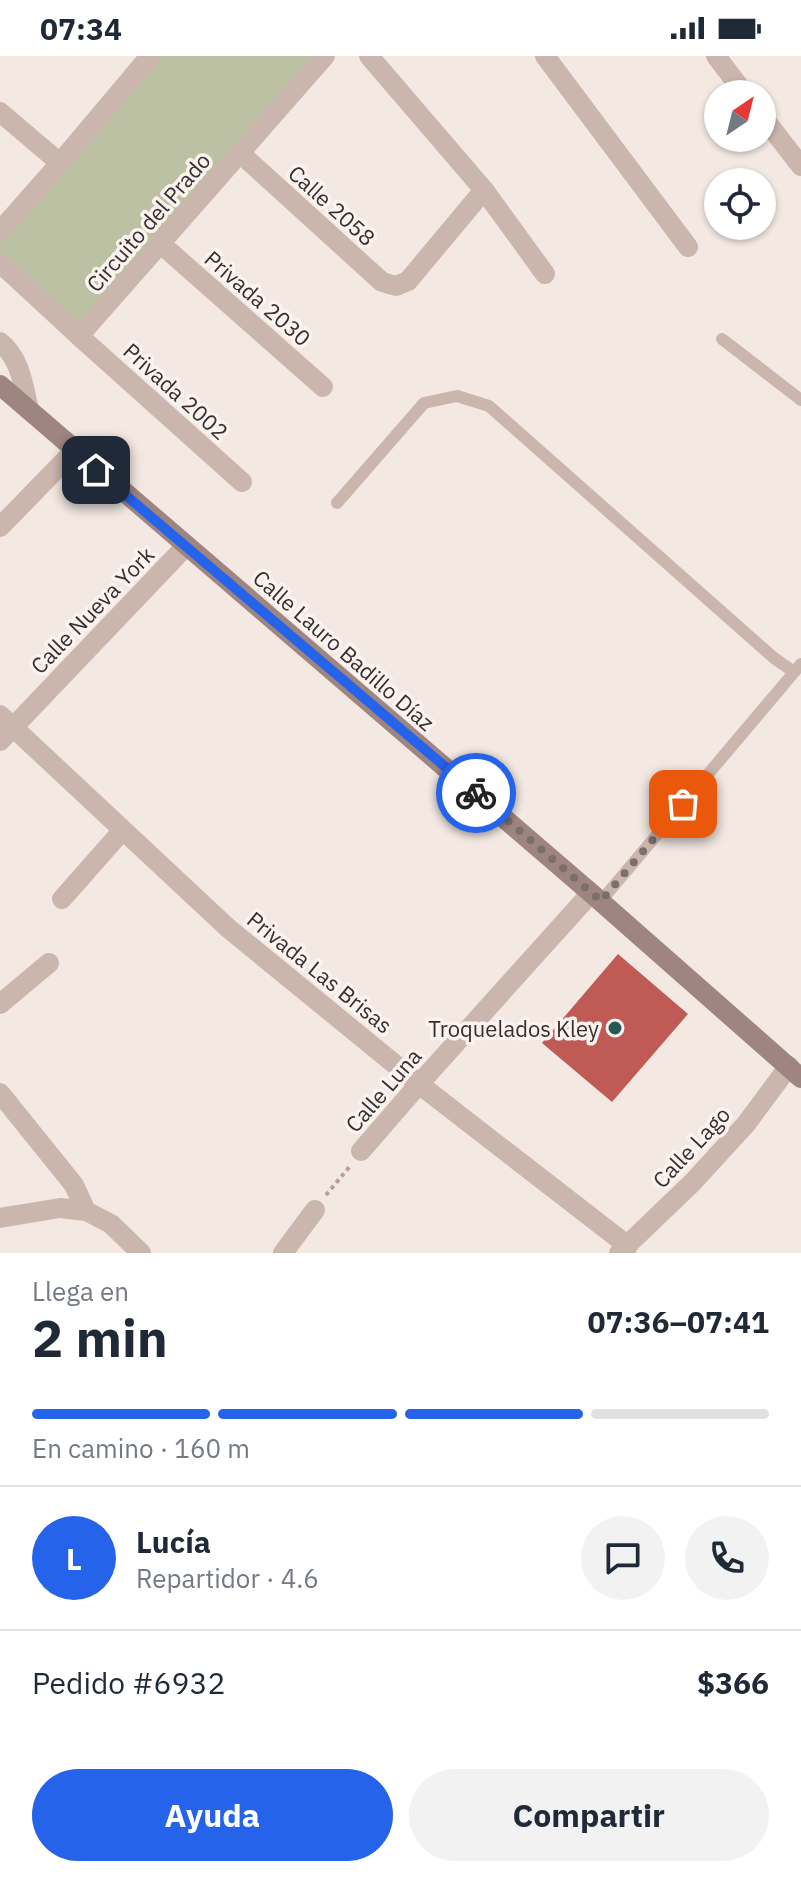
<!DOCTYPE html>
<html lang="es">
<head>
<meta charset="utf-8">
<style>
  :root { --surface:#fff; --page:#f2f2f3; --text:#1f2937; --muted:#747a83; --line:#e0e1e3; --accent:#2563eb }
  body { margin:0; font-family:"IBM Plex Sans",sans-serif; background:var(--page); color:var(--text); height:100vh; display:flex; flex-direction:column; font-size:30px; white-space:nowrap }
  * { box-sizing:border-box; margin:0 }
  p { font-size:26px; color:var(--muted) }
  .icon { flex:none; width:44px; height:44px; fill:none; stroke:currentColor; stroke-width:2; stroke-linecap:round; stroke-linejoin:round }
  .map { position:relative; height:1197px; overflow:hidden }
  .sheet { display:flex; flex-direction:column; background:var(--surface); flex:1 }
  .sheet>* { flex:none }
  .needle { width:52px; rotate:35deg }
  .tools { position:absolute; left:704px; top:24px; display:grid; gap:16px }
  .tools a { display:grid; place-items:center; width:72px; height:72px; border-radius:50%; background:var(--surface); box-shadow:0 2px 6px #0004; font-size:40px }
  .pin { position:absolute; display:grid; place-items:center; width:68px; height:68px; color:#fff; margin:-34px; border-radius:16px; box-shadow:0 4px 12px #0006 }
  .courier { position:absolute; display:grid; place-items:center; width:80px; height:80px; margin:-40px; border:6px solid #2563eb; border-radius:50%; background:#fff; color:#222; box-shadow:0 2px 10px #0007 }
  .summary em { font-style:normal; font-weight:700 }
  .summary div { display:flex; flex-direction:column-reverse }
  .summary { display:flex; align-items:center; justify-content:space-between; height:136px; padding:0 32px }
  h1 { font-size:52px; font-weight:700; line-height:60px }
  .bar { display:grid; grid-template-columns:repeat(4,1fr); gap:12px 8px; align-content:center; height:96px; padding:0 32px }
  .bar i { height:10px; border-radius:6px; background:var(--line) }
  .bar .current { background:var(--accent) }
  .bar p { grid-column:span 4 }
  .line { display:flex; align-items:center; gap:20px; padding:0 32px; border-top:2px solid var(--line) }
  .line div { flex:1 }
  .round { display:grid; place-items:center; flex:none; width:84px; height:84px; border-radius:42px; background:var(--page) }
  .primary-button { display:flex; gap:16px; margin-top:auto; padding:16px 32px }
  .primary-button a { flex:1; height:92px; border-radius:48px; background:var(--accent); color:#fff; font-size:32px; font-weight:700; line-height:92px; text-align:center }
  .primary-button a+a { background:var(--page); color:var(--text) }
  .status { display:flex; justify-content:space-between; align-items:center; height:56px; padding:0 40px; background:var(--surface); direction:ltr }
  .status svg { height:22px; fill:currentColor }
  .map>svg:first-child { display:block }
  .green { fill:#bcc1a3 }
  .building { fill:#bf5b54 }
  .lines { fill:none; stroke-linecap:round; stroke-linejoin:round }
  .path { stroke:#b6a098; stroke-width:4; stroke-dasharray:4 4; stroke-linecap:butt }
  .lane { stroke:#cbb6ae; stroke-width:12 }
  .street { stroke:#cbb6ae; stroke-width:20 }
  .secondary { stroke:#9e8580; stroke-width:20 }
  .done { stroke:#7b6f6c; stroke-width:8; stroke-dasharray:0 14.4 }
  .route { stroke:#2563eb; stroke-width:10 }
  .poi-dot { fill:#245954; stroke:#faf3ef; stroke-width:3 }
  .labels { text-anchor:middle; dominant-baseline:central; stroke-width:7; stroke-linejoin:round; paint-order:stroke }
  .street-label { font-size:22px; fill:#3a2e2c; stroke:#faf3ef }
  .poi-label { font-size:22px; fill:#3a2e2c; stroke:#faf3ef; text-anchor:end }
</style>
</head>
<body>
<div class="status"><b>07:34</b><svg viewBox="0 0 49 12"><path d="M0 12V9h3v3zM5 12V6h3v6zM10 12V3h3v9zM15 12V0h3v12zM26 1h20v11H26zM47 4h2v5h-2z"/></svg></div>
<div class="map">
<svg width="801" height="1197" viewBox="0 0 801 1197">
  <rect width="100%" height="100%" fill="#f3e8e2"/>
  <path class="green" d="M157,0H315L79,272L0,197V184Z"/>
  <path class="building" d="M618,898L688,958L612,1046L542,987Z"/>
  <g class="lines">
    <path class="path" d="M326,1139L351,1109"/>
    <path class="lane" d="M722,283L801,344
      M337,447L424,347L457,340L489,350L774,602L794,616
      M601,845L801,608"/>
    <path class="street" d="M369,0L484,134L545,218
      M545,0L688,191
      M716,0L745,38
      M0,56L60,107
      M762,60L801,110
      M240,97L382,226L396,230L408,225L484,134
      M0,175L60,107L150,0
      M161,188L323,331
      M0,207L79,280L325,0
      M79,280L242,426
      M0,286C21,303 23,329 29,354
      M0,471L74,395
      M0,659L228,872L419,1028L628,1190
      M0,685L186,490
      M62,843L122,775
      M0,948L49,907
      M0,1037L74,1129L86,1155L111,1168L141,1197
      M361,1095L419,1028L591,837
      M0,1162L60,1152L86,1155
      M283,1197L315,1154
      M619,1197L693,1126L746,1068L789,1010"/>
    <path class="secondary" d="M0,329L591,837L801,1022"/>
  </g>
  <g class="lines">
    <path class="done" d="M476,737L601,845L683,748"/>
    <path class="route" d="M96,414L476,737"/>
  </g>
  <circle class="poi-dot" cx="615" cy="972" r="8"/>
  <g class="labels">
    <g class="street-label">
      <text transform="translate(332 149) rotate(42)">Calle 2058</text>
      <text transform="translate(148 166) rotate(-49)">Circuito del Prado</text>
      <text transform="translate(258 242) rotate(41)">Privada 2030</text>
      <text transform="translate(176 335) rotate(42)">Privada 2002</text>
      <text transform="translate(92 554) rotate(-46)">Calle Nueva York</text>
      <text transform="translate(344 594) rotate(41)">Calle Lauro Badillo Díaz</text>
      <text transform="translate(320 916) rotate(39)">Privada Las Brisas</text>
      <text transform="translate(383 1034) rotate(-49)">Calle Luna</text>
      <text transform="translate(691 1091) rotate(-47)">Calle Lago</text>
    </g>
    <g class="poi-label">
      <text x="599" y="972">Troquelados Kley</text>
    </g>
  </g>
</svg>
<div class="tools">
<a><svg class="needle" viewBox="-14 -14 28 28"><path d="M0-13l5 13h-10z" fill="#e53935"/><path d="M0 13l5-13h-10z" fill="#747a83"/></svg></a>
<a><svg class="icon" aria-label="locate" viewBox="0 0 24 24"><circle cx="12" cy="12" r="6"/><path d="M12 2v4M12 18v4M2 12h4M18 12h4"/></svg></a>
</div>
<div class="pin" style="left:683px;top:748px;background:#ea580c"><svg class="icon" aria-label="bag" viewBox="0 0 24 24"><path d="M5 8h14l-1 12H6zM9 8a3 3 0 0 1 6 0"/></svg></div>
<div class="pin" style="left:96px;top:414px;background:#1f2937"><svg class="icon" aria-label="home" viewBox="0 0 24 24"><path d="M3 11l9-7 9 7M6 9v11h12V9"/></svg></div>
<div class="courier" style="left:476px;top:737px"><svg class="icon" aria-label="bike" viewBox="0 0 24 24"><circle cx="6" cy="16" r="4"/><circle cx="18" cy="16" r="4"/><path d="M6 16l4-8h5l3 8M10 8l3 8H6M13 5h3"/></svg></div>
</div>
<section class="sheet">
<div class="summary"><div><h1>2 min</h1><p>Llega en</p></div><em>07:36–07:41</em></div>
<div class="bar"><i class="current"></i><i class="current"></i><i class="current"></i><i></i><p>En camino · 160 m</p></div>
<div class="line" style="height:144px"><b class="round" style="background:var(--accent);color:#fff">L</b><div><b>Lucía</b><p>Repartidor · 4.6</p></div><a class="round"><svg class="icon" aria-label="chat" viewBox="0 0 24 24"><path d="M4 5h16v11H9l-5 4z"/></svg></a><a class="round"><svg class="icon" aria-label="phone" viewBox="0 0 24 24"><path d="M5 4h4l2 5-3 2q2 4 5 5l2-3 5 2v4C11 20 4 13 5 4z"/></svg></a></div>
<div class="line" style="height:104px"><div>Pedido #6932</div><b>$366</b></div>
<div class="primary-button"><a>Ayuda</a><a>Compartir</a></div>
</section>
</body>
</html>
